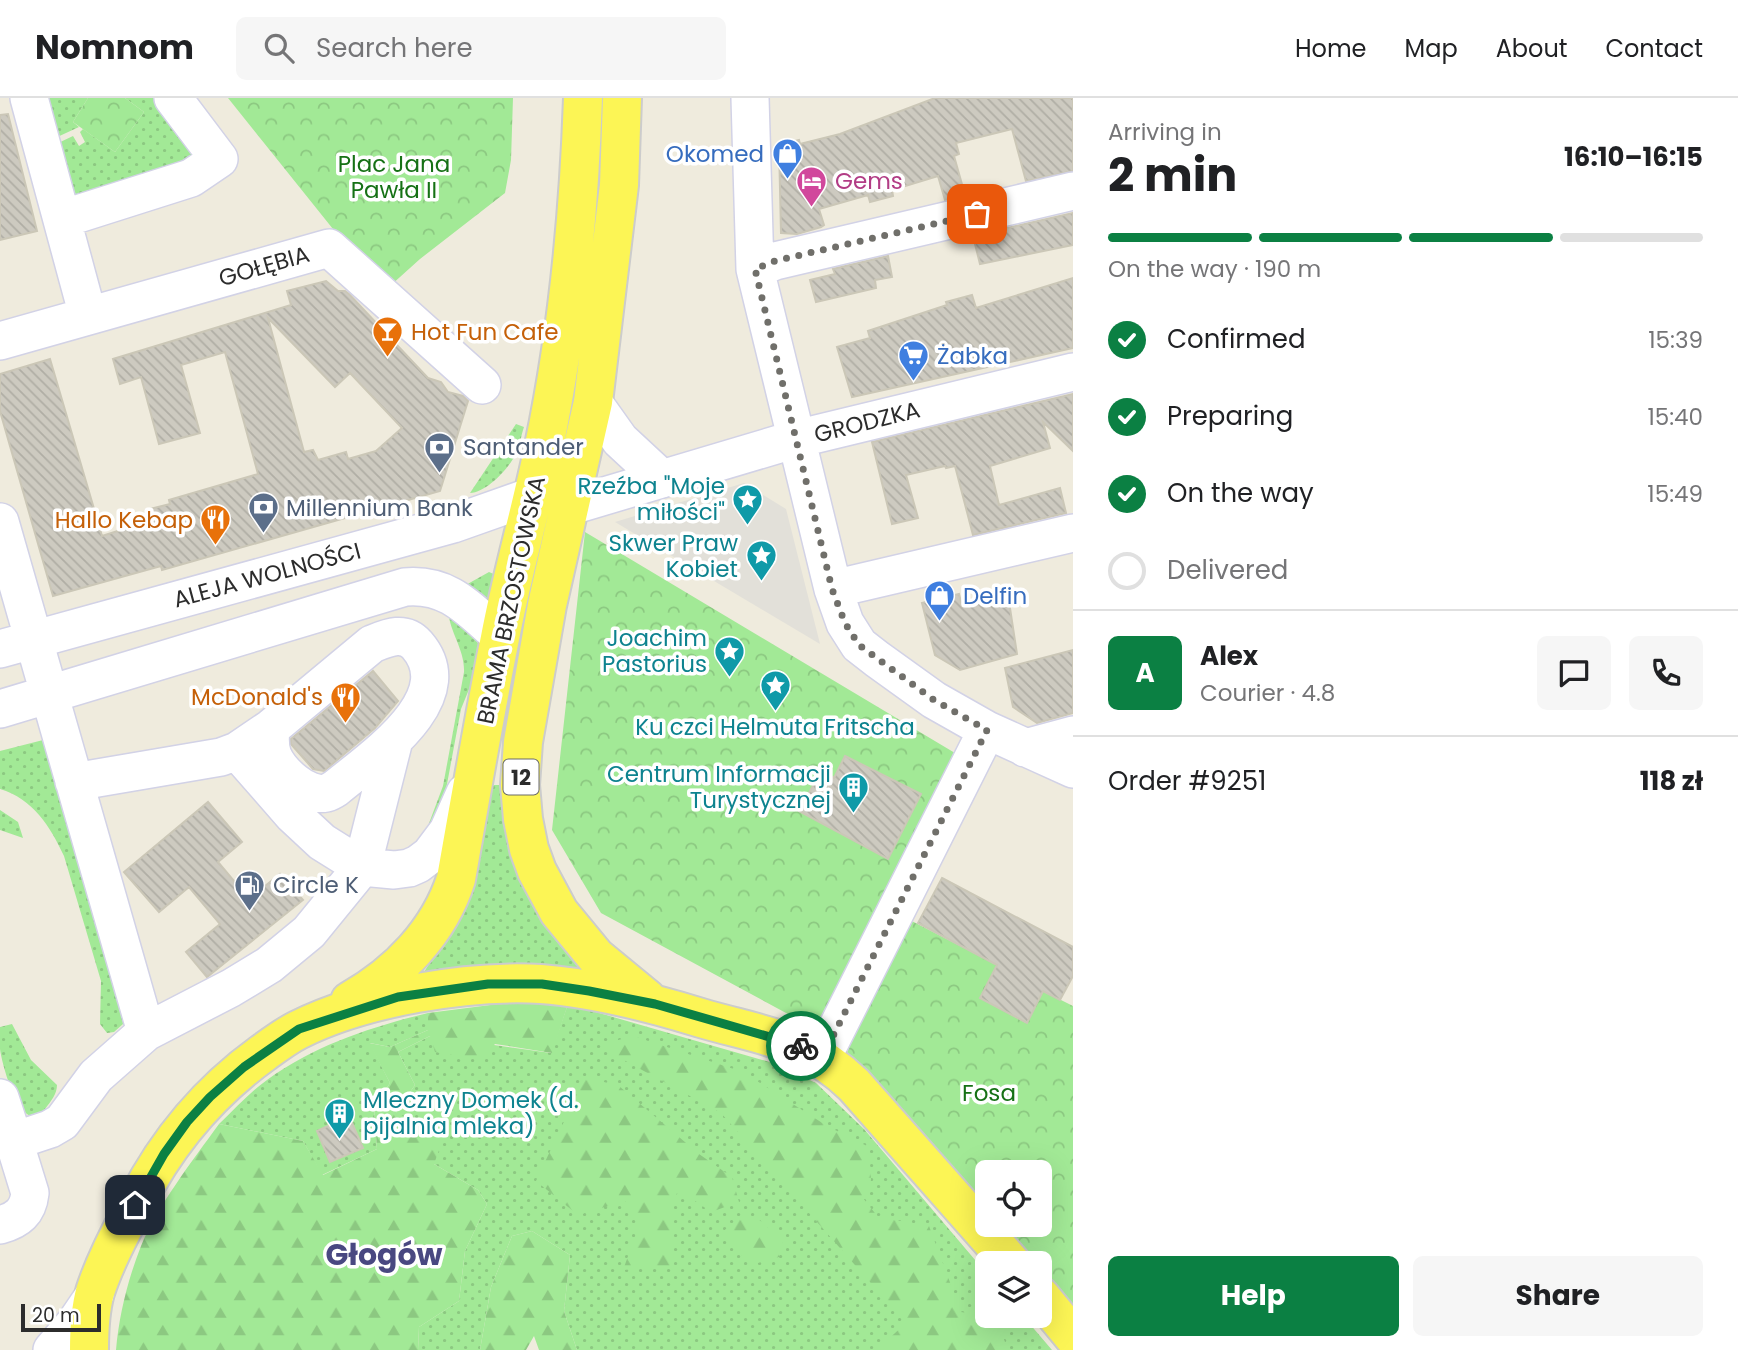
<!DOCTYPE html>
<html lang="en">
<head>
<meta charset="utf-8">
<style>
  :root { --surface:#fff; --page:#f6f6f6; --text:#202124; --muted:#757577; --line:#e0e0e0; --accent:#0b8043 }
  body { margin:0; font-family:Poppins,sans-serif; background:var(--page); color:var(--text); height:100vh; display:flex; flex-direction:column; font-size:26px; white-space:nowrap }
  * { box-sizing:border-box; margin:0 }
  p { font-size:23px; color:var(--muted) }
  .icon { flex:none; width:38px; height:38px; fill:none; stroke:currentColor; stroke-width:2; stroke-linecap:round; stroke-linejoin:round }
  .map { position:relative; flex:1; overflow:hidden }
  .sheet { display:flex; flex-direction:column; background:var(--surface); width:665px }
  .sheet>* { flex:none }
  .buttons { position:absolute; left:975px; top:1062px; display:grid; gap:14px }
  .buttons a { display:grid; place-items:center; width:77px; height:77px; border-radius:10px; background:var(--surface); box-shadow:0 7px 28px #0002; font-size:35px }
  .scale { position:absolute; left:21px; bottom:18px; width:80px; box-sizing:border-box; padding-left:7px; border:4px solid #2c2c2c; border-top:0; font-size:19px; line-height:24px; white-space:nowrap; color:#2c2c2c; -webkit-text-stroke:5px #fff; paint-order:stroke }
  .pin { position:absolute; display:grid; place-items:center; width:60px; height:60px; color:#fff; margin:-30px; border-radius:14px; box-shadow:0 4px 10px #0006 }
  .courier { position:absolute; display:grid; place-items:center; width:70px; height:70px; margin:-35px; border:5px solid #0b8043; border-radius:50%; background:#fff; color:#222; box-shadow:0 2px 9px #0007 }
  .headline em { font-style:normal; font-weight:700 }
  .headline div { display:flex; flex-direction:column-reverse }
  .headline { display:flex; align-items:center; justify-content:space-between; height:119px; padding:0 35px }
  h1 { font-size:46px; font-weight:700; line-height:52px }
  .bar { display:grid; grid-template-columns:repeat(4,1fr); gap:10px 7px; align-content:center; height:84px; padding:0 35px }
  .bar i { height:9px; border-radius:5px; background:var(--line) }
  .bar .on { background:var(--accent) }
  .bar p { grid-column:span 4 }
  .line { display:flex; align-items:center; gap:18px; padding:0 35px; border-top:2px solid var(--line) }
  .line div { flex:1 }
  .round { display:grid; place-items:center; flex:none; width:74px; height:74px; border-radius:10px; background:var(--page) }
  ol { padding:0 35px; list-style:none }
  li { display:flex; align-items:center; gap:21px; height:77px }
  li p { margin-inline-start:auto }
  li .icon { padding:7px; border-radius:50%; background:var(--accent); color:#fff; stroke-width:4 }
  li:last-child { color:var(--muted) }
  li i { width:38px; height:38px; border:4px solid var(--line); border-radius:50% }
  .cta { display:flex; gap:14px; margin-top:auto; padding:14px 35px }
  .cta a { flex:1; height:80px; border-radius:10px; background:var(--accent); color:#fff; font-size:28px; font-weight:700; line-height:80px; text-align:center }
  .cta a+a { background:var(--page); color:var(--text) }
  header { display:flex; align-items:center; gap:42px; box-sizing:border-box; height:98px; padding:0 35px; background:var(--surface); border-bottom:2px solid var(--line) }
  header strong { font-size:33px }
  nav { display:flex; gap:38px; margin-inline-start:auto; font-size:24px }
  .search { width:490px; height:63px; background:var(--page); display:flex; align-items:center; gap:18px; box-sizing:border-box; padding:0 24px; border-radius:10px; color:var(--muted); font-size:26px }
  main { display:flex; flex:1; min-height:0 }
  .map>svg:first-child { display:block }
  .grass { fill:url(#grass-dots) }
  .forest { fill:url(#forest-firs) }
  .park { fill:url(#park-crowns) }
  .plaza { fill:#e2e0d9 }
  .building { fill:url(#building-back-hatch); stroke:#cbc7b7; stroke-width:2; fill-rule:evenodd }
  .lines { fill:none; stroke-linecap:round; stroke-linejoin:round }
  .minor-casing { stroke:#d2d2e6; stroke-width:40 }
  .major-casing { stroke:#ccc; stroke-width:42 }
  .minor { stroke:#fff; stroke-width:37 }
  .major { stroke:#fcf555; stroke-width:38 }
  .done { stroke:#706f6a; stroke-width:7; stroke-dasharray:0 12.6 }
  .route { stroke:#0b8043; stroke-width:9 }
  .labels { text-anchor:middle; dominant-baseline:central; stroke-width:7; stroke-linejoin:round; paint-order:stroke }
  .shield { fill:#fff; stroke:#6b6b6b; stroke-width:2 }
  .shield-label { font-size:21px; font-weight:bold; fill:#2c2c2c }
  .shop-label { font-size:23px; fill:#366cbe; stroke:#fff; text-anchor:start }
  .park-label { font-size:23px; fill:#167115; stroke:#fff }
  .hotel-label { font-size:23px; fill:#b23c85; stroke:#fff; text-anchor:start }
  .street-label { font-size:23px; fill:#2c2c2c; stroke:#fff }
  .food-label { font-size:23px; fill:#c56008; stroke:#fff; text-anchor:end }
  .service-label { font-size:23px; fill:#4e5e75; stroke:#fff; text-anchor:start }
  .culture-label { font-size:23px; fill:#0d838f; stroke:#fff; text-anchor:end }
  .district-label { font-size:30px; font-weight:bold; fill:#494881; stroke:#fff }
</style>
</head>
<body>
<header>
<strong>Nomnom</strong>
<div class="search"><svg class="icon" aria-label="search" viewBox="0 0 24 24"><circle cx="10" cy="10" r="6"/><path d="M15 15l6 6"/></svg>Search here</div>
<nav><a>Home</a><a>Map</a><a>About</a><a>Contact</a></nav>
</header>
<main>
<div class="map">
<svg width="1073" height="1252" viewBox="0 0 1073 1252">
  <defs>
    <pattern id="grass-dots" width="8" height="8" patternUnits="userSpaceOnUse" patternTransform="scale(1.75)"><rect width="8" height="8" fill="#a2e996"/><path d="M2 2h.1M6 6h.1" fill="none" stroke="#8cc881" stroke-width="1.8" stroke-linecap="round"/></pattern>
    <pattern id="forest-firs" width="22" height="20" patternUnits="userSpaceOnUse" patternTransform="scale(1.75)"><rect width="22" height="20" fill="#a2e996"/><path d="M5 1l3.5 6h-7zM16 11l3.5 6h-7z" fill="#8cc881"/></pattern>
    <pattern id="park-crowns" width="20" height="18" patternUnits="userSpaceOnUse" patternTransform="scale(1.75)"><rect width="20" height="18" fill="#a2e996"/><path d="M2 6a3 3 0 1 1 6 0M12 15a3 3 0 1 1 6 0" fill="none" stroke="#8cc881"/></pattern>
    <pattern id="building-back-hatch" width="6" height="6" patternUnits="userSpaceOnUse" patternTransform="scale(1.75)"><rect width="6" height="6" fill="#cdcac0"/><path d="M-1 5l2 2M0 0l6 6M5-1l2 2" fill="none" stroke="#b0aea5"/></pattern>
  </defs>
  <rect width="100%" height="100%" fill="#efebdd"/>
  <path class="grass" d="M42,0H88L73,24L79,29L53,41Z
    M125,0H161L194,43V63L73,100L54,47L73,38L79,48L85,44L80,34L83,31L115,54L144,14Z
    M516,326L524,329C521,337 520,348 516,356C508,371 487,394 470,395Z
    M489,474L496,477L491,509L464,488Z
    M448,513L475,538L479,548L474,579L461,611L442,713L422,744L443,688L464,574C465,552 450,535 448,513Z
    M47,641L124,918L123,926L114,934L107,935L100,926L101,883L64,758C50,728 33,701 0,691V653Z
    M490,687H501L508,744L526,789L574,855L585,877L424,874L458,820Z
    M0,712L18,724L23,740L0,732Z
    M568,906L773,965L816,985L864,1031L987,1176V1218H1023L1052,1252H577L564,1213L570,1157L532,1133L512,1138L491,1189L480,1252H418L419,1229L459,1203L465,1153L487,1106L478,1092L434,1066L396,1014L415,987L398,954L430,938L551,955Z
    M428,915V932L390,949L370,945L390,985L374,1009L377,1051L322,1077L303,1043L219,1026C235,1011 250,994 267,982C315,947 371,929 428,915Z
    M12,926L31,962L57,987C57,996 51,1003 45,1011C22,1042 2,967 0,951C0,944 0,937 0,929Z"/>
  <path class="forest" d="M530,902L568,906L552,955L495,946L481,962L435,954L430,938L398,954L415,987L396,1014L443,1041L434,1066L478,1092L487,1106L465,1153L459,1203L419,1229L418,1252H116C119,1217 128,1181 141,1148C158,1107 193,1062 219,1026L303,1043L323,1077L377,1051L374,1009L390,985L369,945L390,949L428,932V915Z
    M633,938L743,974L827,1028L869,1049L871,1082L863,1100L878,1119L929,1128L961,1214L996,1220L1008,1252H883V1246L906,1225L721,1015L609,954L611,944Z
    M585,979L619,988L699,1056L732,1079L739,1104L711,1114L678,1091L673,1110L671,1168L623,1172L639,1128L625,1103L578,1117L536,1083Z
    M741,1119H756L783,1143L779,1159L750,1167L721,1135Z
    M532,1133L570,1157L564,1213L577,1252H539L534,1238L526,1252H480L491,1189L512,1138Z"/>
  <path class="park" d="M88,0H125L144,14L115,54L73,24Z
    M228,0H513L511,62L505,95L420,161L390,188L345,146Z
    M585,434L965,661L823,935L601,815L552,732Z
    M904,819L997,867L980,900L1026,925L1043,893L1073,908V1209L1040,1171V1166L1035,1165L1001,1127H1040V1074H987V1111L839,945Z"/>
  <path class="plaza" d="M744,385L786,411L820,546L615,424Z"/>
  <path class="building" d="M935,0H1073V73L1026,83L1012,31L956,45L959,56L954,58L965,97L945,102L938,78L892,92L893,98L870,104L868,97L819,111L824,127L821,129L797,136L781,135L779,47L799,42L800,46L840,36Z
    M8,16L37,133L0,142V17Z
    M1073,115V147L980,166L973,138Z
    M888,158L892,179L875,182L876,190L816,204L810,182L835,176L833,171Z
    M1073,180V250L852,299L837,249L870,240L868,233L947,207L946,204L972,197L976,210Z
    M326,183L338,193H345L349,196L428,280L441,284L448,294L463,298L468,303L440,393L162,472L161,468L53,498L0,313V276L50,261L102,438L149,423L146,412L170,406L169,402L258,376L225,254L181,267L200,335L159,346L141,279L120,286L113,261L291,207L287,193ZM268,220L335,289L350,275L402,330L376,353L348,361L346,354L318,362L313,352L304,354Z
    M1073,296V353L1043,324L1050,350L990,368L999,407L1060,390L1066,415L973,437L955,368L946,370L945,368L906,377L918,420L892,426L872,344Z
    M959,496L962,508L1008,497L1017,556L960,572L935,557L922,505Z
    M1073,552V615L1037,625L1013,609L1005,570Z
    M373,573L398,603L375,630L324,673L313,671L291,646V641Z
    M845,658L921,696L888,761L799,713L821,673L834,680Z
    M208,704L242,744L218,764L249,801L280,776L303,802L207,879L186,854L220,826L189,789L159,814L124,774Z
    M942,780L1073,849V878L1060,902L1043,893L1027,925L980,900L997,867L918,825Z
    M349,1018L363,1050L330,1064L317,1033Z"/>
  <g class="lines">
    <defs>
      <path id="minor" d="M29,0L88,218
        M750,0L755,171L833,491L845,525L859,547L877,561L934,602L987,632L1073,671
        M62,121L191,80L219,61L173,0
        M755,171L775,163L1073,93
        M0,243L329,150L482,287
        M593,304L620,342L662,381
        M571,408L796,341L1073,274
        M0,424L146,934
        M833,491L1073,435
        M0,551L453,426L532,398
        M0,611L405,489C449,485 470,512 500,538
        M1025,650L1073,637
        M237,653L271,630L372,546C387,540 404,532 417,547C463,600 372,660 336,690C333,692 330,694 326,695C306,699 280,674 273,658C269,648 270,639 271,630
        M74,684L221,659L237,653L293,717L322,744L362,769L394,772L409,770L418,766L430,757L448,733L465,695
        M822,960L987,632
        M0,1000L14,1043L50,1031L62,1024L96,978L146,934L231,890L269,867L309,834L362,769L394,642
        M0,1127C18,1122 28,1114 30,1095L14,1043
        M52,1252L76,1224L95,1196"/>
      <path id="major" d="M622,0L619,87L593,304L547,507L523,644L520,687L523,721L529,751L537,773L559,814L596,859L647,901
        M350,903C398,876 439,834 456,781C470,701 484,620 500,540C512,476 531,413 544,348C568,234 579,116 583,0
        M1040,1198L1073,1238
        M89,1252C89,1233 90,1212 95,1194C105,1163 122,1132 137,1103C167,1044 209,994 263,955C274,947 286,938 298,932C363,899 468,882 541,886C595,890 649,904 701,920C762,938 805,940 854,987L1012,1166"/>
    </defs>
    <use href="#minor" class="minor-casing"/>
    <use href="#major" class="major-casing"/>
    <use href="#minor" class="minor"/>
    <use href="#major" class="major"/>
  </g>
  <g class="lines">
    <path class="done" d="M801,948L822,960L987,632L934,602L859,547L845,525L832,491L755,171L775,163L977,116"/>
    <path class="route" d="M135,1107L164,1056L187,1024L210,999L244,969L299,931L398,899L488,886H542L589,893L655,906L801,948"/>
  </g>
  <defs>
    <symbol id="shop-pin" viewBox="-11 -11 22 30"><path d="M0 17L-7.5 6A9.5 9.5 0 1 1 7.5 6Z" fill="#3f7fe0" stroke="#fff"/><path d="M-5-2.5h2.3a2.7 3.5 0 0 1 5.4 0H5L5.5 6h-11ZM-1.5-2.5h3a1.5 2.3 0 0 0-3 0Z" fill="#fff"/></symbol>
    <symbol id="hotel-pin" viewBox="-11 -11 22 30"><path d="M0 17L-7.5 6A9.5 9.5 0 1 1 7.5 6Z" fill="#d1479c" stroke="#fff"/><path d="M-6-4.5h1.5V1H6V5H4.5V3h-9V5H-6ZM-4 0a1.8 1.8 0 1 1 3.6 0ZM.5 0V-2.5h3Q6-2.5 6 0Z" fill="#fff"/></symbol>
    <symbol id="bar-pin" viewBox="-11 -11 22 30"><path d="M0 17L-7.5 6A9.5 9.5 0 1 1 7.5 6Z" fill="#e8710a" stroke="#fff"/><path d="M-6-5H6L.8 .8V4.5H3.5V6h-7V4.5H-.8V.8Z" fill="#fff"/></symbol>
    <symbol id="supermarket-pin" viewBox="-11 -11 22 30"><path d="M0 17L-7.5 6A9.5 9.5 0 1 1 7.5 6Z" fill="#3f7fe0" stroke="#fff"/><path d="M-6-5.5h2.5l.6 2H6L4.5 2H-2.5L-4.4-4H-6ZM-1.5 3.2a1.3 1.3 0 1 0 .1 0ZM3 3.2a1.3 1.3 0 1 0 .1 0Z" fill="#fff"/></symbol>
    <symbol id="bank-pin" viewBox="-11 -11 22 30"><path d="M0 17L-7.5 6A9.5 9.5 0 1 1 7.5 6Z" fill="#5c6f8a" stroke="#fff"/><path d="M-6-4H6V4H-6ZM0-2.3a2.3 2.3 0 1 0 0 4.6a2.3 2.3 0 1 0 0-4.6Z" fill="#fff"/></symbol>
    <symbol id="sight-pin" viewBox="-11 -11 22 30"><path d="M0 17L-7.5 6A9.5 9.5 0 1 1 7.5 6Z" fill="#0f9aa8" stroke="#fff"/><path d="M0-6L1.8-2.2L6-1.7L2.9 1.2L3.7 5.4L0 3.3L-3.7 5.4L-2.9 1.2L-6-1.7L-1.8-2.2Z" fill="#fff"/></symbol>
    <symbol id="restaurant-pin" viewBox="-11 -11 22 30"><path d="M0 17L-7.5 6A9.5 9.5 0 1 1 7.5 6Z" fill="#e8710a" stroke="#fff"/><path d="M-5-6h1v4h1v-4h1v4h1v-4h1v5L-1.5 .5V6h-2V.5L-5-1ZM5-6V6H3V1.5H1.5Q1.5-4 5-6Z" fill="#fff"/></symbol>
    <symbol id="building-pin" viewBox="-11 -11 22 30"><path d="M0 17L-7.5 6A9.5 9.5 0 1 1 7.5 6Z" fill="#0f9aa8" stroke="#fff"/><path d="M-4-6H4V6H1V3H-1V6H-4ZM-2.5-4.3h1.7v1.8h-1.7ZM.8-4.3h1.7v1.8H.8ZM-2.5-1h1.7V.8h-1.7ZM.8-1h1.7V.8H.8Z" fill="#fff"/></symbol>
    <symbol id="fuel-pin" viewBox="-11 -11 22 30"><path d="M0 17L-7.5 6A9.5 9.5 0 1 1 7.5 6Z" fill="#5c6f8a" stroke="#fff"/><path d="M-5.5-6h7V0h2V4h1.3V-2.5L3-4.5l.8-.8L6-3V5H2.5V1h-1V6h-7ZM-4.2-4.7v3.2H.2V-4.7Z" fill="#fff"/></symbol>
  </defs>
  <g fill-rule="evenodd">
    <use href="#shop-pin" x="770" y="38" width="35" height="47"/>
    <use href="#hotel-pin" x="794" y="66" width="35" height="47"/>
    <use href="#bar-pin" x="370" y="216" width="35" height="47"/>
    <use href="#supermarket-pin" x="896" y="240" width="35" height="47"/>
    <use href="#bank-pin" x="422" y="332" width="35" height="47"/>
    <use href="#sight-pin" x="730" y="384" width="35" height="47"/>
    <use href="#bank-pin" x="246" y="392" width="35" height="47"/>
    <use href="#restaurant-pin" x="198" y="404" width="35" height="47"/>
    <use href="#sight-pin" x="744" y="440" width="35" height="47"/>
    <use href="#shop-pin" x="922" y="480" width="35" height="47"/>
    <use href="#sight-pin" x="712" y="536" width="35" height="47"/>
    <use href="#sight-pin" x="758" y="570" width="35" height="47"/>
    <use href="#restaurant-pin" x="328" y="582" width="35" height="47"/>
    <use href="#building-pin" x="836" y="672" width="35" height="47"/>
    <use href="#fuel-pin" x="232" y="770" width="35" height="47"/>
    <use href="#building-pin" x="322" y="998" width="35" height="47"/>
  </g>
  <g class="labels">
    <rect class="shield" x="503.5" y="661.5" width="35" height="35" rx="5"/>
    <g class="shield-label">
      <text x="521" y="679">12</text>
    </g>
    <g class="shop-label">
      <text x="764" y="56" text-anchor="end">Okomed</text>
      <text x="937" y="258">Żabka</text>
      <text x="963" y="498">Delfin</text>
    </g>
    <g class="park-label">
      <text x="394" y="66">Plac Jana<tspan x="394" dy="26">Pawła II</tspan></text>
      <text x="989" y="995">Fosa</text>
    </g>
    <g class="hotel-label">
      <text x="835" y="83">Gems</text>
    </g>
    <g class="street-label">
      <text transform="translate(264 168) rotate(-16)">GOŁĘBIA</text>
      <text transform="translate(867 324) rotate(-14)">GRODZKA</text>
      <text transform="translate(267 477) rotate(-15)">ALEJA WOLNOŚCI</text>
      <text transform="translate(511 502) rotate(-78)">BRAMA BRZOSTOWSKA</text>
    </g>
    <g class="food-label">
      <text x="411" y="234" text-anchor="start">Hot Fun Cafe</text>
      <text x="193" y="422">Hallo Kebap</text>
      <text x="323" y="599">McDonald's</text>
    </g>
    <g class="service-label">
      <text x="463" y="349">Santander</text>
      <text x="286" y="410">Millennium Bank</text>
      <text x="273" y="787">Circle K</text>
    </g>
    <g class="culture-label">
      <text x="725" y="388">Rzeźba "Moje<tspan x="725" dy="26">miłości"</tspan></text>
      <text x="738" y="445">Skwer Praw<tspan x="738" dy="26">Kobiet</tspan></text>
      <text x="707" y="540">Joachim<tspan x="707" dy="26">Pastorius</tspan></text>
      <text x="775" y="629" text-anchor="middle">Ku czci Helmuta Fritscha</text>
      <text x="831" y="676">Centrum Informacji<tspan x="831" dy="26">Turystycznej</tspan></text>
      <text x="363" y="1002" text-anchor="start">Mleczny Domek (d.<tspan x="363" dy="26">pijalnia mleka)</tspan></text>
    </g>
    <g class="district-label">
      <text x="384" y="1156">Głogów</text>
    </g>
  </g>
</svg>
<div class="buttons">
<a><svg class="icon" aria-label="locate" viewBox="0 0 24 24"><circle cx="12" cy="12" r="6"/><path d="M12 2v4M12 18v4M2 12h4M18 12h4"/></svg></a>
<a><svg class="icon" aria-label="layers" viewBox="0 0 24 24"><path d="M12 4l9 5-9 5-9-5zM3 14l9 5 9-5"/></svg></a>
</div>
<div class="scale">20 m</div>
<div class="pin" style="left:977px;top:116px;background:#ea580c"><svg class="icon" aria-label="bag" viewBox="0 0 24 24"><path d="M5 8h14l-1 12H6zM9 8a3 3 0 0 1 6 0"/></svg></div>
<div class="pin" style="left:135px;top:1107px;background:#1f2937"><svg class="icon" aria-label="home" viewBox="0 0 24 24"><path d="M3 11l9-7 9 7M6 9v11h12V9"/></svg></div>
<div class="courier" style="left:801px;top:948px"><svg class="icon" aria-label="bike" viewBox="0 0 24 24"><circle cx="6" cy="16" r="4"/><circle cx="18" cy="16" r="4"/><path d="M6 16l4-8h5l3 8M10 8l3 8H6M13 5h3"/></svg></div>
</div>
<section class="sheet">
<div class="headline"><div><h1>2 min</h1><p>Arriving in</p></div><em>16:10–16:15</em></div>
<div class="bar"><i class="on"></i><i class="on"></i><i class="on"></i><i></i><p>On the way · 190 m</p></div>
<ol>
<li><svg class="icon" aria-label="check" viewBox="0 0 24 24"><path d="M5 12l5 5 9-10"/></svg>Confirmed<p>15:39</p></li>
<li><svg class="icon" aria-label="check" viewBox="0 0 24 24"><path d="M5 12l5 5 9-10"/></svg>Preparing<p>15:40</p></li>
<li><svg class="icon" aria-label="check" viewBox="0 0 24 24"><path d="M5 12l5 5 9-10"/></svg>On the way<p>15:49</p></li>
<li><i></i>Delivered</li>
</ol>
<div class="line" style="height:126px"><b class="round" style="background:var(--accent);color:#fff">A</b><div><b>Alex</b><p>Courier · 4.8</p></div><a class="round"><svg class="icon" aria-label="chat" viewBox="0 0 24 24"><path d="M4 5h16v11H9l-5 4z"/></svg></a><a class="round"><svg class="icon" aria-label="phone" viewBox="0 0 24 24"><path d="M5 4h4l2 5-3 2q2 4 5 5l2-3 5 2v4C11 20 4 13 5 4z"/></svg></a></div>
<div class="line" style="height:91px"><div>Order #9251</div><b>118 zł</b></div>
<div class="cta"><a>Help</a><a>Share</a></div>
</section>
</main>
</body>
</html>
